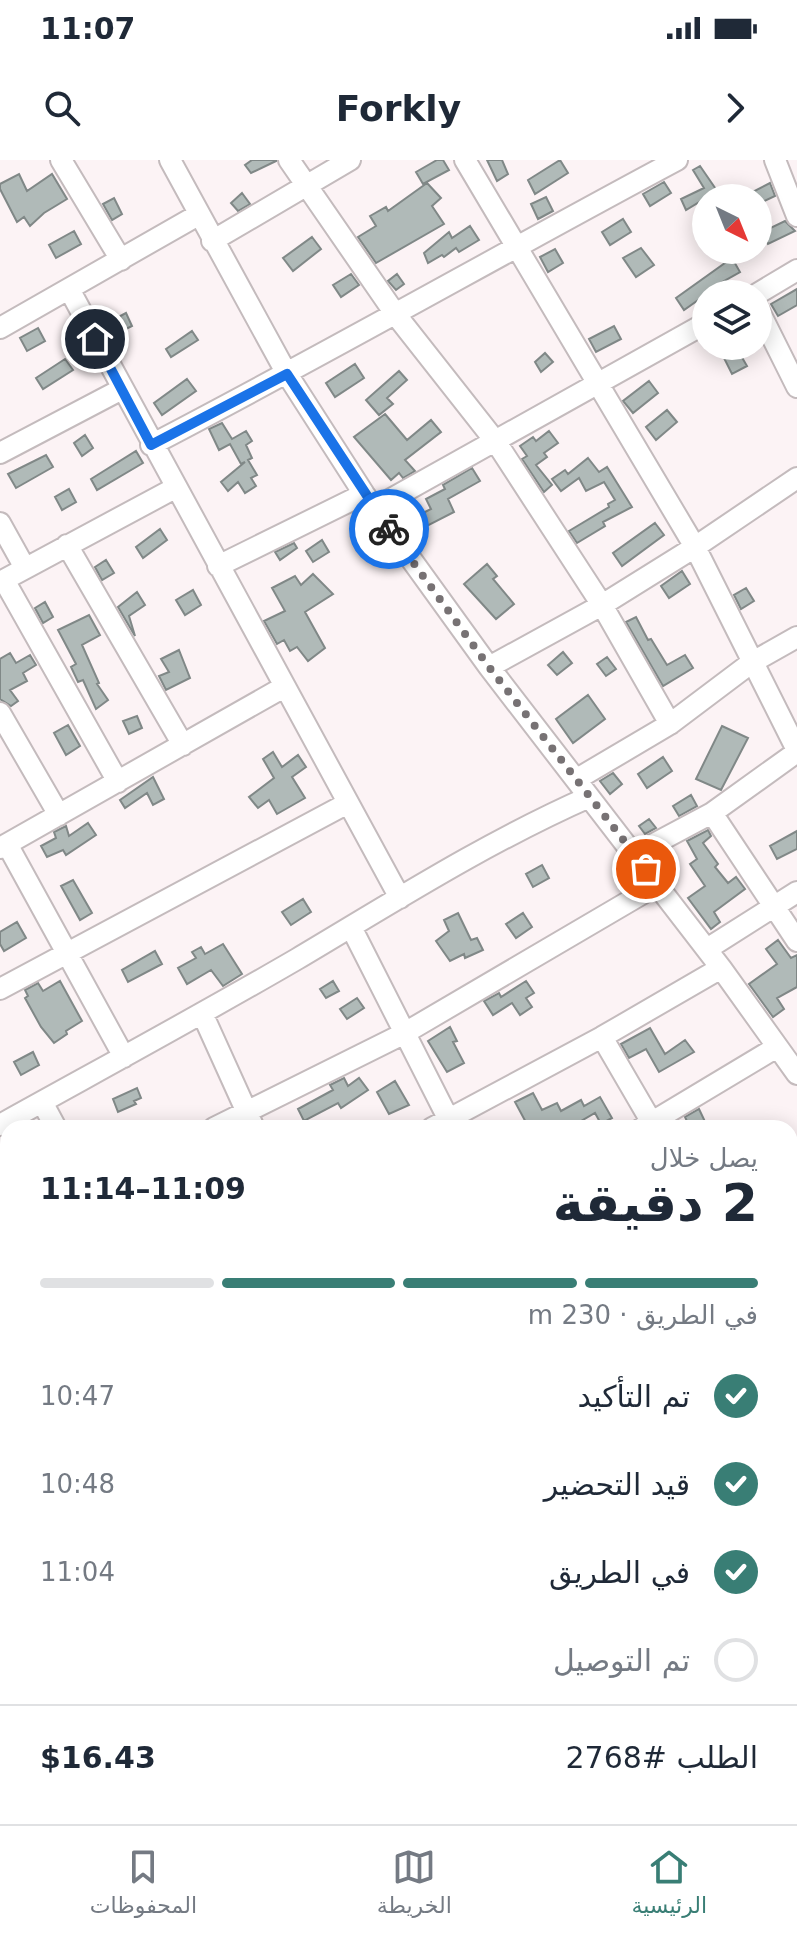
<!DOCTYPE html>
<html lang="ar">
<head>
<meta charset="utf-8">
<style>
  :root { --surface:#fff; --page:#f6f6f7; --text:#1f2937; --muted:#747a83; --line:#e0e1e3; --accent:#397e75 }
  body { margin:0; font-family:"DejaVu Sans",Cairo,sans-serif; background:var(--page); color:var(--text); direction:rtl; height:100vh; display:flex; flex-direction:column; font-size:30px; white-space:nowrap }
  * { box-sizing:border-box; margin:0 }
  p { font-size:26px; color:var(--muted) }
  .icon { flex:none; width:44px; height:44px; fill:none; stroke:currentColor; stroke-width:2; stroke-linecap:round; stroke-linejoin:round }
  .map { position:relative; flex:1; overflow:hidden; direction:ltr }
  .details { position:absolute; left:0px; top:960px; width:798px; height:704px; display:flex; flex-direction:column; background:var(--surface); border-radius:24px 24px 0 0; box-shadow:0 4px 20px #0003; direction:rtl }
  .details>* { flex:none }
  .needle { width:52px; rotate:137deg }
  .fabs { position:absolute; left:692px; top:24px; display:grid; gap:16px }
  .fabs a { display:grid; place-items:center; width:80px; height:80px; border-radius:50%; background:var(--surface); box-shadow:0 4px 20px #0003; font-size:40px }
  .pin { position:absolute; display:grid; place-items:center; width:68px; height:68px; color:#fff; margin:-34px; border:4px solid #fff; border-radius:50%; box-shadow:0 2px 8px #0007 }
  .courier { position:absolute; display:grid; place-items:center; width:80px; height:80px; margin:-40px; border:6px solid #1a73e8; border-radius:50%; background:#fff; color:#222; box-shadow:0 2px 10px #0007 }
  .headline em { font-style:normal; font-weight:700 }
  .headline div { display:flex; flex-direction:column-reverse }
  .headline { display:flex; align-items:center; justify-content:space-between; height:136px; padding:0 40px }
  h1 { font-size:52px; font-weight:700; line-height:60px }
  .bar { display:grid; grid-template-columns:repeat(4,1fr); gap:12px 8px; align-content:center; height:96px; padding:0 40px }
  .bar i { height:10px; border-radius:6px; background:var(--line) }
  .bar .selected { background:var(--accent) }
  .bar p { grid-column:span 4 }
  .line { display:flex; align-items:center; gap:20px; padding:0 40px; border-top:2px solid var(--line) }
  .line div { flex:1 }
  ol { padding:0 40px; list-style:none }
  li { display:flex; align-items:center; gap:24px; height:88px }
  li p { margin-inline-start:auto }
  li .icon { padding:8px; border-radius:50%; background:var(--accent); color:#fff; stroke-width:4 }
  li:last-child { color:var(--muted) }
  li i { width:44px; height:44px; border:4px solid var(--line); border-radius:50% }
  .status { display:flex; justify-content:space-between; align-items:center; height:56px; padding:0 40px; background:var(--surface); direction:ltr }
  .status svg { height:22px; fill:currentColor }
  header { display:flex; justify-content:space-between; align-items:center; height:104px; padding:0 40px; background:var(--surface); font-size:36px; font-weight:700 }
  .tab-bar { display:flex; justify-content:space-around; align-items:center; height:112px; border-top:2px solid var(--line); background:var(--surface); font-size:22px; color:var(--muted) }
  .tab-bar a { display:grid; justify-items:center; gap:4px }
  .tab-bar .selected { color:var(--accent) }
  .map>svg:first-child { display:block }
  .building { fill:#b0bab8; stroke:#808887; stroke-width:2 }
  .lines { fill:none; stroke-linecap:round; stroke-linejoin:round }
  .minor-casing { stroke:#c4bbbd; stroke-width:24 }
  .minor { stroke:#fff; stroke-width:20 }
  .done { stroke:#777274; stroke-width:8; stroke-dasharray:0 14.4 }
  .route { stroke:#1a73e8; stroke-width:10 }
</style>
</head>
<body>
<div class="status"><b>11:07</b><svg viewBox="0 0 49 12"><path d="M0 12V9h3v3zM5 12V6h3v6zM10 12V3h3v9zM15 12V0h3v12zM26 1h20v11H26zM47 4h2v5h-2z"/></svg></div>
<header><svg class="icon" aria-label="forward" viewBox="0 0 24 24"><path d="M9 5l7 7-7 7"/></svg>Forkly<svg class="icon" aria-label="search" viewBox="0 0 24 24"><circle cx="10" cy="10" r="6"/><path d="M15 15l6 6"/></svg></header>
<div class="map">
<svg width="797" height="1664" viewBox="0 0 797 1664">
  <rect width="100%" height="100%" fill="#fcf3f5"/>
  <path class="building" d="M252,0H276V1L251,13L245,5Z
    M437,0H443L449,10L423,24L416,12Z
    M487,0H502L508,14L497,21Z
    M560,0L568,13L535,34L528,20Z
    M700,6L722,38H706L686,50L681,39L704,28L693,10Z
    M19,14L27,31L52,14L67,39L44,53L30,66L24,57L17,62L0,29V24Z
    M664,22L671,33L650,46L643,34Z
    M427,23L441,38L432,46L444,64L376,103L358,77L376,66L370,56L386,47L388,51Z
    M770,23L775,36L758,44V38H741Z
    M242,33L250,44L238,51L231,43Z
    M546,37L553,51L538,59L531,44Z
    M114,38L122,54L112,60L103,44Z
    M623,59L631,72L610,85L602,72Z
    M785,61L795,71L768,84L762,72Z
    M470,66L479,80L459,92L456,88L444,97L442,95L428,103L424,93L449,72L452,78Z
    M74,71L81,84L56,98L49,85Z
    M312,77L321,89L293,111L283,98Z
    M641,88L654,105L636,117L623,98Z
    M555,89L563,103L548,112L540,97Z
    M732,98L740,112L710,129L711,131L684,150L676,138Z
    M351,114L359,125L341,137L333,125Z
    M397,114L404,124L396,130L388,121Z
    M797,129V145L778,156L771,144Z
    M126,153L132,166L120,172L113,160Z
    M614,166L621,179L596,192L589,179Z
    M38,168L45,181L27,191L20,178Z
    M192,171L198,180L171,197L166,189Z
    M718,186H753L740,194L747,206L732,214Z
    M545,193L553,202L541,212L535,202Z
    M65,199L73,210L43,229L36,218Z
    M355,204L364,218L335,237L326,223Z
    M399,211L407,220L387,238L393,244L379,255L366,240Z
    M187,219L196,231L162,255L154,243Z
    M649,221L658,233L633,253L623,241Z
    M667,250L677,262L656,280L646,267Z
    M385,254L407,280L431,260L441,272L405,300L415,311L403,318L399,313L391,320L354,277Z
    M222,263L232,279L246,271L252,281L246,285L252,298L248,300L257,315L251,318L256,326L245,333L238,322L228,331L221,322L245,302L241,304L230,284L219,290L209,269Z
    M549,271L558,283L544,293L547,297L536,305L552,325L544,332L522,299L527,296L520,286L533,277L536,281Z
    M85,275L93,288L82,296L74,283Z
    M136,291L143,303L97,330L91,319Z
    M46,295L53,307L16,328L8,314Z
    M588,298L599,312L607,307L632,347L603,362L605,366L577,383L569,371L609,347L608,344L615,340L604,322L586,331L579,318L561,331L552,319L565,310L568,314Z
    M472,308L480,321L448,339L454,352L423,368L417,356L431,349L426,339L445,329L443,325Z
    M69,329L76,342L62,350L55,337Z
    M655,363L664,375L622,406L613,393Z
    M160,369L167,380L143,398L136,387Z
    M322,380L329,392L313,402L306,391Z
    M294,383L297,388L280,400L275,392Z
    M106,400L114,413L102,420L95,407Z
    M487,404L497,416L493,419L514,444L496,459L464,424Z
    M682,411L690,424L669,438L661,426Z
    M313,414L333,434L305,452L325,488L308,501L297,487L290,491L284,480L277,484L264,461L285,451L272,428L295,416L301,425Z
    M746,428L754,441L741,449L734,435Z
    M193,430L201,445L185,455L176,440Z
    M137,432L145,445L129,456L135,476L118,447Z
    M45,442L53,457L43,463L35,448Z
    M89,455L100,475L82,485L99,523L97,524L108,540L96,549L83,520L78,522L71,507L76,504L58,470Z
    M636,457L648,480L651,479L667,505L685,495L693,508L663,526L626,462Z
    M179,490L190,518L166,530L159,516L169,512L161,499Z
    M563,492L572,503L557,515L548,505Z
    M10,493L16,503L30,495L36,505L23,513L27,521L10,530L18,541L11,546L0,539V499Z
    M607,497L616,509L606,516L597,504Z
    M588,535L605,559L573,583L556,559Z
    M137,556L142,568L129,574L123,561Z
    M68,565L80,586L66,595L54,573Z
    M722,566L748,578L721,630L696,619Z
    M273,592L282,607L298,595L306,607L292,617L305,638L277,654L269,640L258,648L249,637L274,618L263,599Z
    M663,597L672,611L647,628L638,614Z
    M613,613L622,624L610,634L600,621Z
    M153,617L164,639L153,645L147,633L125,648L120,640Z
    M691,635L697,646L679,656L673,646Z
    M649,659L656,668L645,674L639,666Z
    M88,663L96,675L66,695L63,690L47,697L41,686L56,678L54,672L66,666L69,676Z
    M708,670L711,676L703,683L718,704L715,707L728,723L736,717L745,729L714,752L720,762L711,769L688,738L705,726L690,704L697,699L687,681Z
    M797,671V689L777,699L770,686Z
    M542,705L549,718L533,727L526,714Z
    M73,720L92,753L80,760L61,726Z
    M303,739L311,752L291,765L282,752Z
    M458,753L471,780L477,778L483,790L465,798L464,794L450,801L436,781L449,771L444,760Z
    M523,753L532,767L516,778L506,764Z
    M17,762L26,778L4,791L0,784V772Z
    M778,780L791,798L797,795V827L777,838L784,849L773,857L749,824L777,804L766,789Z
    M223,784L242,814L223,826L211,810L187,824L178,808L196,798L192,792L201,787L205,794Z
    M155,791L162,804L128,822L122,810Z
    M60,821L82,861L66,871L67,874L54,883L41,867L25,838L28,836L25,830L38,823L43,831Z
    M333,821L339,831L326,838L320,829Z
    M526,821L534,833L526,838L532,847L520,855L512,843L493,855L484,841L499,833L501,837Z
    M357,838L364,848L347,859L340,849Z
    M450,867L457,881L453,882L464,903L447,912L428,881Z
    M650,868L665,894L685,880L694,892L659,912L646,889L629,898L621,884Z
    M33,892L39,905L21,915L14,902Z
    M344,918L348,926L359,918L368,930L341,948L338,943L304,961L298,949L333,930L330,925Z
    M395,921L409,945L389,954L377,932Z
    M137,928L141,938L134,941L136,944L118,952L113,939Z
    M533,933L542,950L557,943L561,951L581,940L584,946L600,937L612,958L601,964L595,953L569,968H529L515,942Z
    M699,949L708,968H690L685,957Z"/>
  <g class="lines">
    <defs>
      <path id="minor" d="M61,0L121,100
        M170,0L287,214L364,334L489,507L721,808L797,914
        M289,0L396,155L496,282L602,445L670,564
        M465,0L695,387L797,590
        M775,0L797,56
        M212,81L350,0
        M69,129L400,738
        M757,134L797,110
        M758,149L797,227
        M0,168L198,55
        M151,285C328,193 501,94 677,0
        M0,293L122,229
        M375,348L706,163
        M0,363L25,408
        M67,385L183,585
        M218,406L364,334
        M4,420L118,622
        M0,422L175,328
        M489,507L602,445L695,387L797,318
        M0,553L59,655
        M577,619L670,564L751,503L797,477
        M712,653L797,781
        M7,684L124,897
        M0,688L284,527
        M635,694L712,653L797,592
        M351,767L453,968
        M707,789L797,732
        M0,829L348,643
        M202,853L254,968
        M602,877L655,968
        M42,942L56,968
        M0,965C99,910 199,856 297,799C393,742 487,682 589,637
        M214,968L403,874L657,725
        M432,968L602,877L721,808
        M642,968L777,887
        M790,995L797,991
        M0,1083L8,1078
        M790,1102L797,1098
        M797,1213L790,1217L797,1230
        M0,1240L8,1255
        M0,1314L8,1310
        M790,1328L797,1324
        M790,1396L797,1392
        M790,1460L797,1473
        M790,1590L797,1603
        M0,1600L8,1615
        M790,1634L797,1630
        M0,1652L8,1647
        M30,1656L34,1664
        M214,1656L217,1664
        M348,1656L352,1664
        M568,1656L573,1664
        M701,1656L706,1664
        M302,1664L318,1656
        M512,1664L527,1656
        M736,1664L750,1656"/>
    </defs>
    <use href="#minor" class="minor-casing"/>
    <use href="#minor" class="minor"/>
  </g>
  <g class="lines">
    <path class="done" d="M389,369L489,507L646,709"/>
    <path class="route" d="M95,179L151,285L287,214L389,369"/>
  </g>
</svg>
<div class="fabs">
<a><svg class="needle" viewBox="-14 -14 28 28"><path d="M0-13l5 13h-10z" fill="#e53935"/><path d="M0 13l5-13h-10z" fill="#747a83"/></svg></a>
<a><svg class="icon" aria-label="layers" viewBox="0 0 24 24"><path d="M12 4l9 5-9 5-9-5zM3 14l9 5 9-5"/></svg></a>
</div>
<div class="pin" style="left:646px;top:709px;background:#ea580c"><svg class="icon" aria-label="bag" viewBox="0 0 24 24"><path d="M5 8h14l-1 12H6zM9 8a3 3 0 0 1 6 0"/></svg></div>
<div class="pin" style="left:95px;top:179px;background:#1f2937"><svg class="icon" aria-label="home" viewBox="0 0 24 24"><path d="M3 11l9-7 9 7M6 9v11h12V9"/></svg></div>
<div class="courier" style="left:389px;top:369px"><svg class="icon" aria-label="bike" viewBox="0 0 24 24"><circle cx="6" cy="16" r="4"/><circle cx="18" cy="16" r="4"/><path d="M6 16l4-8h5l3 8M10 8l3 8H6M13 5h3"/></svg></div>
<section class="details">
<div class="headline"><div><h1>2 دقيقة</h1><p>يصل خلال</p></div><em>11:09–11:14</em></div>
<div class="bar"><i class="selected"></i><i class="selected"></i><i class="selected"></i><i></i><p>في الطريق · 230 m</p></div>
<ol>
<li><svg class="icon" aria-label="check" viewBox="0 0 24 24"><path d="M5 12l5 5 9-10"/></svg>تم التأكيد<p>10:47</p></li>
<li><svg class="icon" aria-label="check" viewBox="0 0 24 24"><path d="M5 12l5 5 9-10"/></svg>قيد التحضير<p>10:48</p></li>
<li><svg class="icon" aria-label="check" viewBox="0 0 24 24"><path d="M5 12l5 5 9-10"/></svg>في الطريق<p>11:04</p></li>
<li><i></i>تم التوصيل</li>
</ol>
<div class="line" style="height:104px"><div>الطلب #2768</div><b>$16.43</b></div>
</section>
</div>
<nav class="tab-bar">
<a class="selected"><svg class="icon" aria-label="home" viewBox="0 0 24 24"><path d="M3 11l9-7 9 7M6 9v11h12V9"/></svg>الرئيسية</a>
<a><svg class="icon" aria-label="map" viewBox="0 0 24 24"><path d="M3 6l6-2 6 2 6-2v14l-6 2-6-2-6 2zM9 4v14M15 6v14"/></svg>الخريطة</a>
<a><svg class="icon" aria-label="saved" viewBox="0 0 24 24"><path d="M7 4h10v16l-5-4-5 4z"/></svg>المحفوظات</a>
</nav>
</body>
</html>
